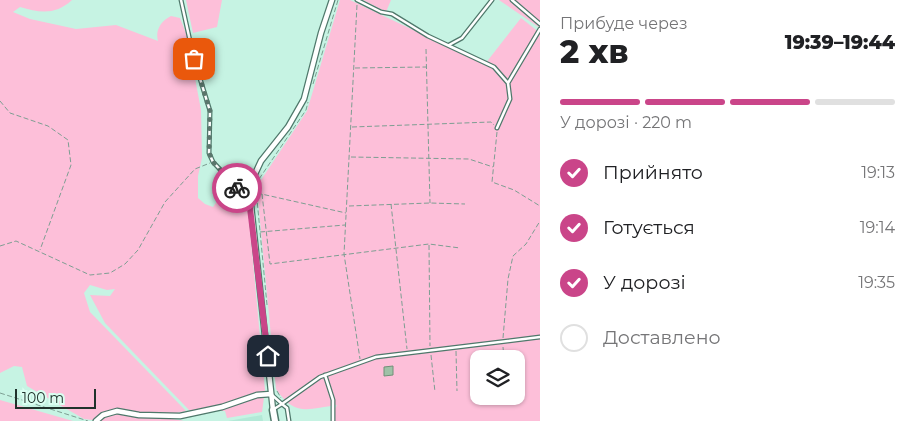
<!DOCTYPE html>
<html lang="uk">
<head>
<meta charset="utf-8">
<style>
  :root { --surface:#fff; --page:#f6f6f6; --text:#202124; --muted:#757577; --line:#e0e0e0; --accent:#ca4589 }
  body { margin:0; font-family:Montserrat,sans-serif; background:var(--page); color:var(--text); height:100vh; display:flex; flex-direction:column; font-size:19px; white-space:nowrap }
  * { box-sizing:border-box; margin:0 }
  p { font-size:16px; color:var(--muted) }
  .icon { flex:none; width:28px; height:28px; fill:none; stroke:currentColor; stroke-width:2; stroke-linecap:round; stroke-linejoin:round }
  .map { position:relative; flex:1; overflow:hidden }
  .details { display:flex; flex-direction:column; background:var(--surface); width:375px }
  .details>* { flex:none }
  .buttons { position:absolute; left:470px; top:350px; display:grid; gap:10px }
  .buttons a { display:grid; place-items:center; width:55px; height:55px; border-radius:10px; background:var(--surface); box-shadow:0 1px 4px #0004; font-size:25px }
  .scale { position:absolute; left:15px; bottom:12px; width:81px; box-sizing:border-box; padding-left:5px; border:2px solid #20322c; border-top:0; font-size:14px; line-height:18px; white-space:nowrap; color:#20322c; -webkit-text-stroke:4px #dafef1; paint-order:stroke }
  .pin { position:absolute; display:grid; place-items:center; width:42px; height:42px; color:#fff; margin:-21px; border-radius:10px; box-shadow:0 2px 8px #0006 }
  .courier { position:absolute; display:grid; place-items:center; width:50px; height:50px; margin:-25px; border:4px solid #ca4589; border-radius:50%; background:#fff; color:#222; box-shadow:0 1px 6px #0007 }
  .overview em { font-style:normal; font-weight:800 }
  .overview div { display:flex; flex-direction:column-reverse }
  .overview { display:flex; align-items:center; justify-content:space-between; height:85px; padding:0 20px }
  h1 { font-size:32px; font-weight:800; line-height:38px }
  .bar { display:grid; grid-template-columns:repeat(4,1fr); gap:8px 5px; align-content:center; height:60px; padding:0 20px }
  .bar i { height:6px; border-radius:4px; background:var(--line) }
  .bar .on { background:var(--accent) }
  .bar p { grid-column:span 4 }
  ol { padding:0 20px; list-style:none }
  li { display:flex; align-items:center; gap:15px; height:55px }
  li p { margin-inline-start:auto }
  li .icon { padding:5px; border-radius:50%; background:var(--accent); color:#fff; stroke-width:4 }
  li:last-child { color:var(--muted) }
  li i { width:28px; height:28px; border:2px solid var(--line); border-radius:50% }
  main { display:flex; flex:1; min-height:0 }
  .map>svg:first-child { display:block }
  .built { fill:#b3e9d7 }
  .green { fill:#fdbfd9; fill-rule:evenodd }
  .building { fill:#9fc1a7; stroke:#719078 }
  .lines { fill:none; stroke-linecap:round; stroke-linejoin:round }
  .lane-casing { stroke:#4f786b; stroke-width:5 }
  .street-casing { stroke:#4f786b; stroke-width:7 }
  .secondary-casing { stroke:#4f786b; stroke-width:9 }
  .path { stroke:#7d9e92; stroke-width:1; stroke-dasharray:5 2.5; stroke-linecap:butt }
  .lane { stroke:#fff; stroke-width:2.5 }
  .street { stroke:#fff; stroke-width:4.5 }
  .secondary { stroke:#fff; stroke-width:6 }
  .done { stroke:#5a766c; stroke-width:5; stroke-dasharray:0 9 }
  .route { stroke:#ca4589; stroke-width:6 }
</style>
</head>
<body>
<main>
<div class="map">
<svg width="540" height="421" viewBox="0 0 540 421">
  <rect width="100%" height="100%" fill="#c6f3e3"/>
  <path class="built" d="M262,415L263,421H228Z"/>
  <path class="green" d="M0,0H72C56,15 40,13 20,7L13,12L30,19L76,29L116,25L158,41C155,30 161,21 171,16L180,18L187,36L201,110L202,158L198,176V198L205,204L213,207L220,197L246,188L265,390L262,412L227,418L225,411L189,410L105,323L90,295L110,296L115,289L107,290L90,285L84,293L90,312L186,411L171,414H145L184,421H102L84,419L27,386L22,367L14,366L0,373Z
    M186,0H222L217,27L193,33Z
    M340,0H350L485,64L521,18L540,33V421H334V410L337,405C307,409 295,417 276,389L257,189L259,183L307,111ZM479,359H516V396H479Z
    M363,0H391L386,12Z
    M499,0H540V28Z
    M0,400L73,421H0Z"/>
  <path class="building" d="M393,366V375L384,376V367Z"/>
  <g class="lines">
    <defs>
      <path id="lane" d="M181,0L194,59L210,111L209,153L213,162L249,200
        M357,0L381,12L392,14L428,36L494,67L508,83
        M512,0L540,24
        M449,45L462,38L492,0
        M497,128L510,99L508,83L540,29
        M325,375L333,400V421
        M272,395L282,404L320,377L376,357L540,337
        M274,409L282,404L287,408L289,421"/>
      <path id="street" d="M273,410L249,187L261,161L288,127L304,99L321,33L332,0
        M96,421L103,415L117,411L139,415L180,416L222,407L257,395L271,394"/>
      <path id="secondary" d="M273,410L275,421"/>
    </defs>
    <use href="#lane" class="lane-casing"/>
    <use href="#street" class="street-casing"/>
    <use href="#secondary" class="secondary-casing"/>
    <path class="path" d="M357,5L344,254L360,359
      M426,49L430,203
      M355,68L426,67
      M313,84L338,0
      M0,101L10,113L48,126L68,140L71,165L40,250
      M352,127L491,122L494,125
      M497,132L492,182L514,190L540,206
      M351,157L469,159L493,167
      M257,193L346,213
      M262,194L270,264L429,244L460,248
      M391,204L407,349
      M349,206L430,203L465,204
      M260,232L345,225
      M429,245L430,346
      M0,246L16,241L90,275L110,273L125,264L138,250L165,202L195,169L210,163
      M267,305L256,189L257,182L306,110L308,102
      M503,338L508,279L513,256L526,244L540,221
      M503,347L504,359
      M456,351L457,391
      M431,355L435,392
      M277,391L281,398
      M0,393L88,421"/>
    <use href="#lane" class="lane"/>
    <use href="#street" class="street"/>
    <use href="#secondary" class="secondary"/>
  </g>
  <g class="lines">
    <path class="done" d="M194,59L210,111L209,153L213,162L237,188"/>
    <path class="route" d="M237,188L249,200L268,356"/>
  </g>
</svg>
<div class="buttons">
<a><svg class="icon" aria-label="layers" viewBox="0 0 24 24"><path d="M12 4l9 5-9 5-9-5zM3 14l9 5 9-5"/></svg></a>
</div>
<div class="scale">100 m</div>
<div class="pin" style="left:194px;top:59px;background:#ea580c"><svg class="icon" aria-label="bag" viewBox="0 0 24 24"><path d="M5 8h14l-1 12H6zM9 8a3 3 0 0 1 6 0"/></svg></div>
<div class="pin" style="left:268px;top:356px;background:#1f2937"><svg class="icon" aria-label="home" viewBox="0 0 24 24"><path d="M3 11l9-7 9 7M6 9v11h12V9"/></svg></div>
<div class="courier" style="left:237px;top:188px"><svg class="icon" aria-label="bike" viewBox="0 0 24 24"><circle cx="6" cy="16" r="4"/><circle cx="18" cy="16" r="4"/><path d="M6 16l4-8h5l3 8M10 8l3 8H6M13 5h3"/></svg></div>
</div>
<section class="details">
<div class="overview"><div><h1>2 хв</h1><p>Прибуде через</p></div><em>19:39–19:44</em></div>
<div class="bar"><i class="on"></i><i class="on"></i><i class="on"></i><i></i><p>У дорозі · 220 m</p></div>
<ol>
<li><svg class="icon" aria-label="check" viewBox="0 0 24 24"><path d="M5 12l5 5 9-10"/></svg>Прийнято<p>19:13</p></li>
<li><svg class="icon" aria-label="check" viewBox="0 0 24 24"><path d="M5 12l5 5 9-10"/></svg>Готується<p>19:14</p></li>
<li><svg class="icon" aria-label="check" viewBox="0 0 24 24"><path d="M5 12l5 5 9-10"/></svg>У дорозі<p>19:35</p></li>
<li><i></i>Доставлено</li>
</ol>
</section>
</main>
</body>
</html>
